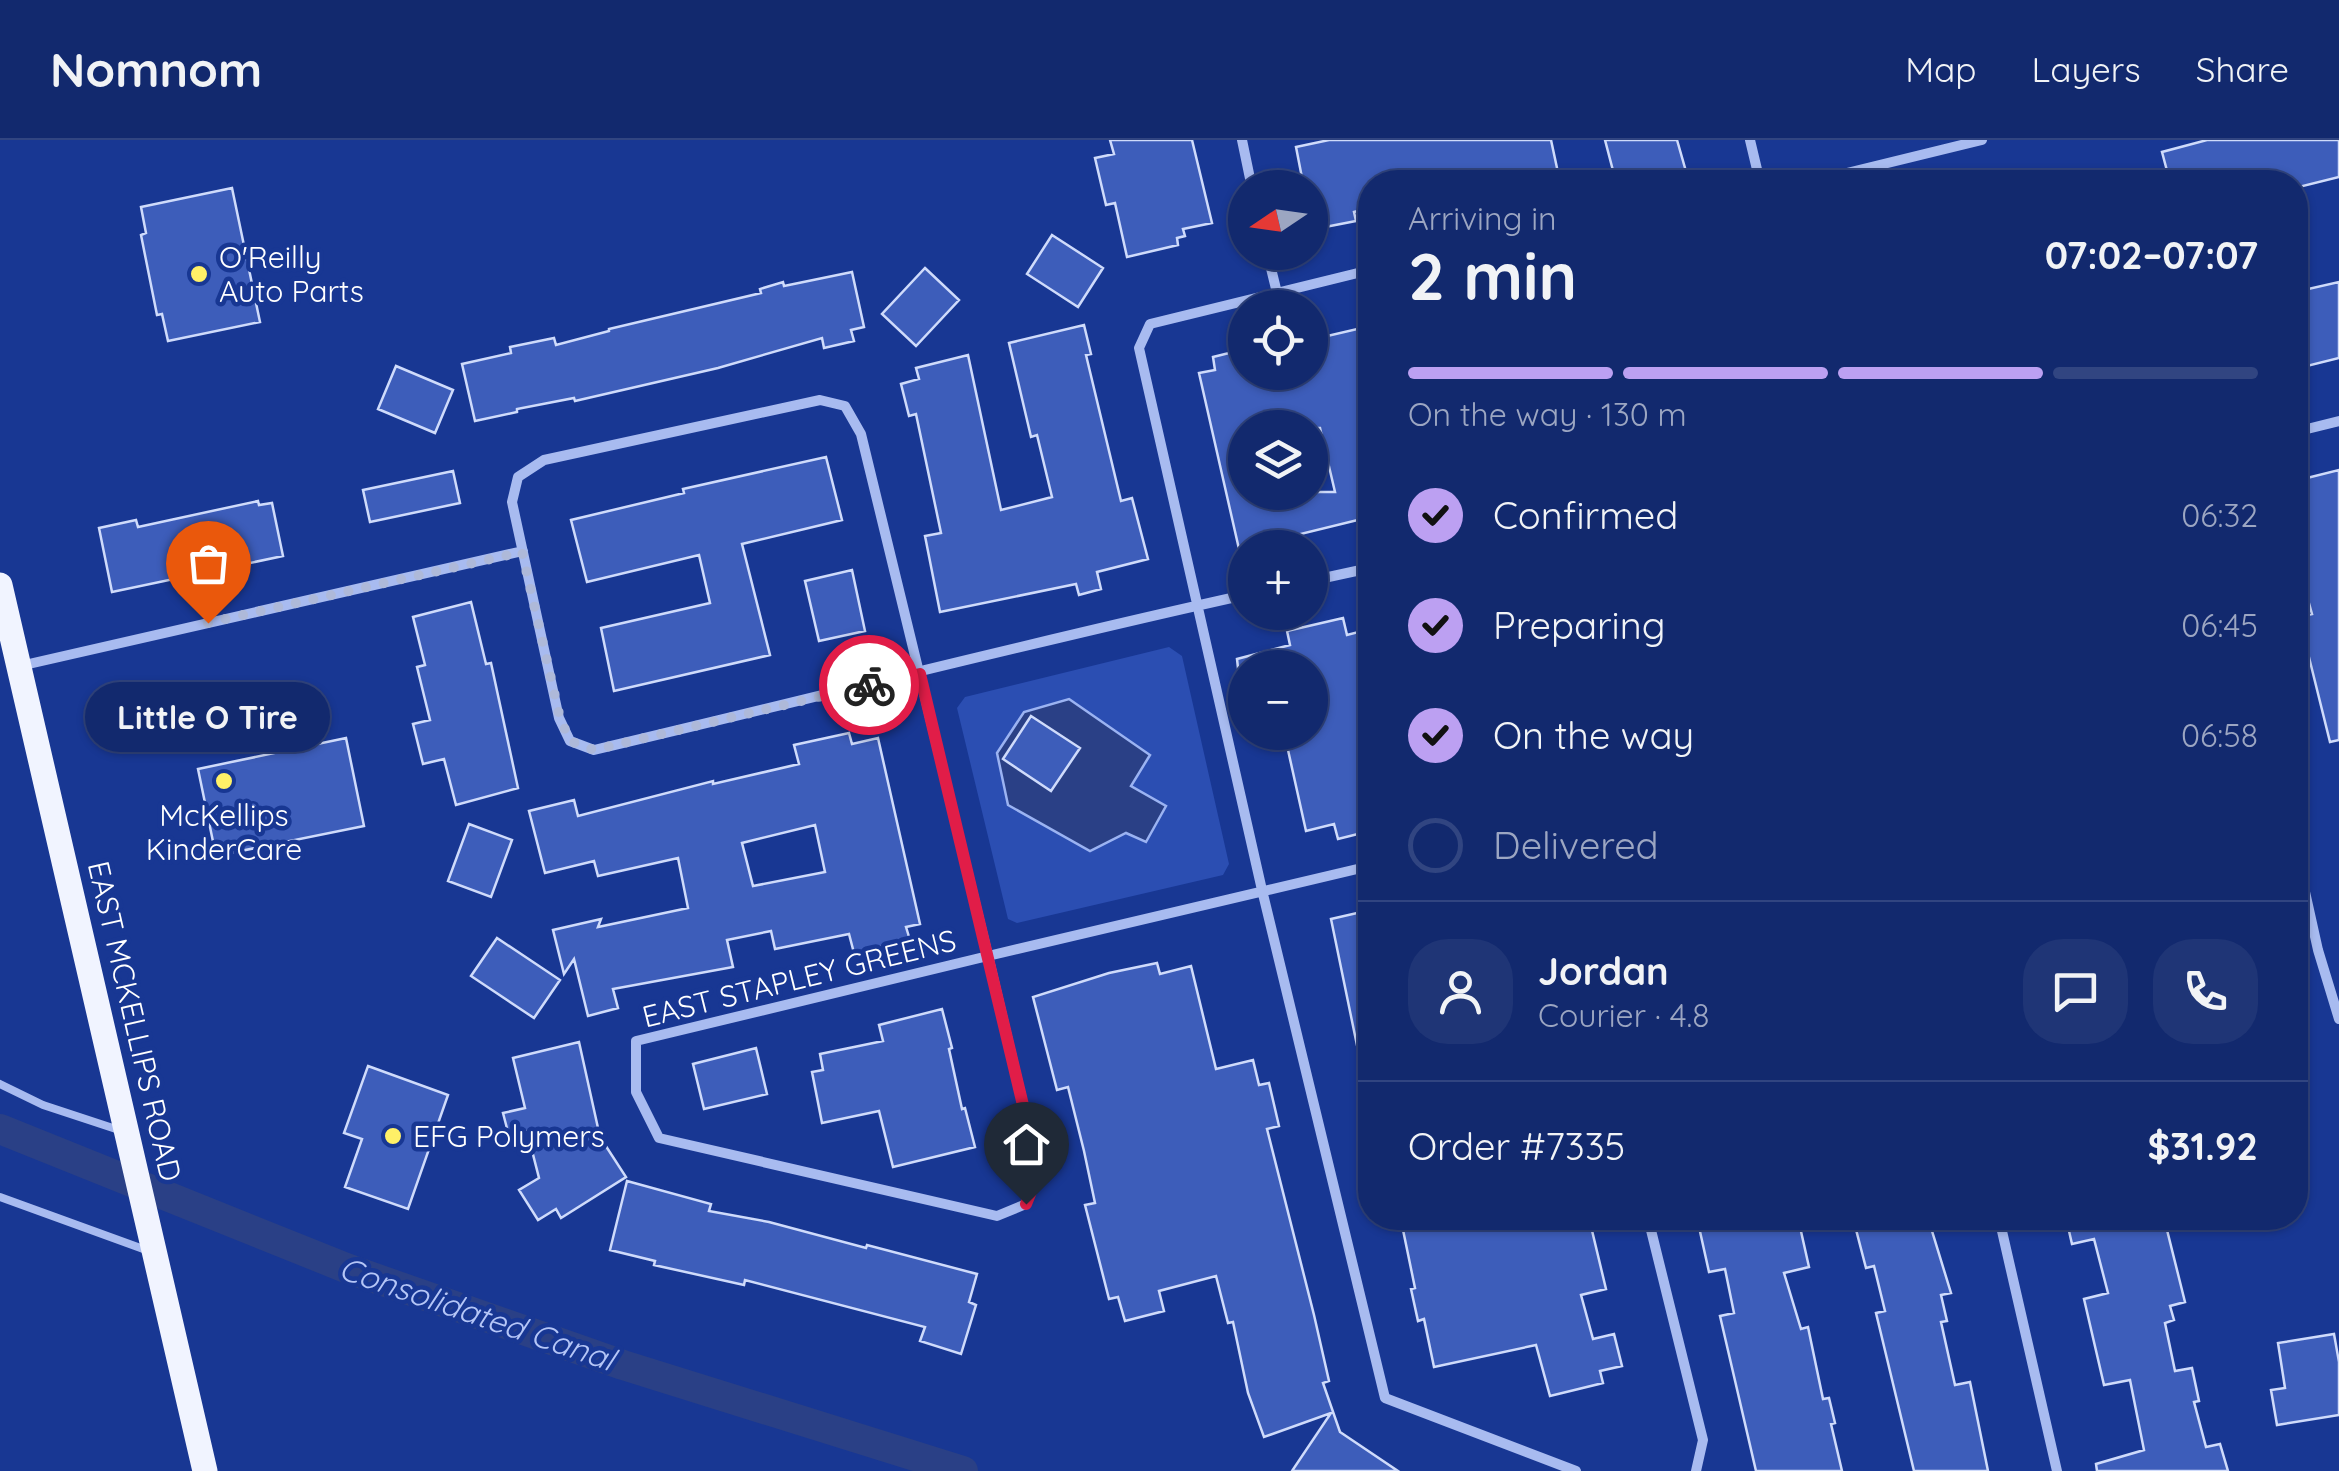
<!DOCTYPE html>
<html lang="en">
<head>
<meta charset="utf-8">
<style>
  :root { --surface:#12296e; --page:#1f3576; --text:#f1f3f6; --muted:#9ca6c2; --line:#314581; --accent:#bca0f2 }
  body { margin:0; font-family:Quicksand,sans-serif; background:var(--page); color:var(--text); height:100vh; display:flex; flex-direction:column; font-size:38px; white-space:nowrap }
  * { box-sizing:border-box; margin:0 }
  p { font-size:32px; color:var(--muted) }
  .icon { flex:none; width:55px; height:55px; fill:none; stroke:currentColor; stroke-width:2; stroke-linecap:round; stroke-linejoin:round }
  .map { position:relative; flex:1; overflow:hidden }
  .sheet { position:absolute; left:1358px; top:30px; width:950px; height:1060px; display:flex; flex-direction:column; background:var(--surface); border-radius:40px; box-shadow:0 2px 8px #0004,0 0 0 2px var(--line) }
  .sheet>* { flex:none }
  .needle { width:65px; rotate:257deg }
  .buttons { position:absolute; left:1228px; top:30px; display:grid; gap:20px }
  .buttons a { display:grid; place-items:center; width:100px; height:100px; border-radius:50%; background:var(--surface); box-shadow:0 2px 8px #0004,0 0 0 2px var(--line); font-size:50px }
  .pin { position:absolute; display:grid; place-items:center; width:85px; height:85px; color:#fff; margin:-102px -42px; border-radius:50% 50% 50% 0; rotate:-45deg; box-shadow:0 0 10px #0007 }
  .pin .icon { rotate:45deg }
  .courier { position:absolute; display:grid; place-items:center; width:100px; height:100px; margin:-50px; border:8px solid #e11d48; border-radius:50%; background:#fff; color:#222; box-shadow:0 2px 12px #0007 }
  .bubble { position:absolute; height:70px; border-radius:35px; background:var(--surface); box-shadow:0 2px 8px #0004,0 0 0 2px var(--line); font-size:32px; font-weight:700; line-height:70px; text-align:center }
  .summary em { font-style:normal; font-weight:700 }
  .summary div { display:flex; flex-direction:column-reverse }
  .summary { display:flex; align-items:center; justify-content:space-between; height:170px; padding:0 50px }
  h1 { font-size:65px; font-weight:700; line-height:75px }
  .bar { display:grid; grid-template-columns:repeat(4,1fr); gap:15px 10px; align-content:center; height:120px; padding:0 50px }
  .bar i { height:12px; border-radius:8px; background:var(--line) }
  .bar .active { background:var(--accent) }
  .bar p { grid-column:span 4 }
  .line { display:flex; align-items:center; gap:25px; padding:0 50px; border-top:2px solid var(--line) }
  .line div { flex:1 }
  .round { display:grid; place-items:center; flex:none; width:105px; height:105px; border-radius:40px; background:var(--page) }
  ol { padding:0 50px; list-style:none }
  li { display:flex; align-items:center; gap:30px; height:110px }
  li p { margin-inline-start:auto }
  li .icon { padding:10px; border-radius:50%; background:var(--accent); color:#111; stroke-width:4 }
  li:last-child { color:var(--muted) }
  li i { width:55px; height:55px; border:5px solid var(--line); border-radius:50% }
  header { display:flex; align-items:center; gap:60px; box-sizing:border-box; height:140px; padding:0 50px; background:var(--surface); border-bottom:2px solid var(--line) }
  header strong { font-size:48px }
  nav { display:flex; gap:55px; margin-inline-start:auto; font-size:35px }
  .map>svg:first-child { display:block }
  .green { fill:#2b4eb2; fill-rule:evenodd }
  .water { fill:#2a4086; stroke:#9bb3f2; stroke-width:2.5 }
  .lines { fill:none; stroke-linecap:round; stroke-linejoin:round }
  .canal { stroke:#2a4086; stroke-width:30 }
  .building { fill:#3d5dba; stroke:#cfdbfb; stroke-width:2.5; fill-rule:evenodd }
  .service { stroke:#a8bbf0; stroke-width:8 }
  .minor { stroke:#a8bbf0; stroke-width:10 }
  .primary { stroke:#f1f4ff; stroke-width:25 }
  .done { stroke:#aeb9d9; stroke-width:10; stroke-dasharray:0 18 }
  .route { stroke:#e11d48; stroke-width:12 }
  .poi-dot { fill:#fff067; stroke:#183793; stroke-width:4 }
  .labels { text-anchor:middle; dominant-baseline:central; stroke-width:9; stroke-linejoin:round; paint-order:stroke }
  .poi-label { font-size:30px; fill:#fff; stroke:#183793; text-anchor:start }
  .street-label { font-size:30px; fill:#fff; stroke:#183793 }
  .water-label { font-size:32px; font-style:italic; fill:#b5c6f7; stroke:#183793 }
</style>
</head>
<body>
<header>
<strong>Nomnom</strong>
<nav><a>Map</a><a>Layers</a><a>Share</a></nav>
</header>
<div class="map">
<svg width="2339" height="1331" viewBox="0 0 2339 1331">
  <rect width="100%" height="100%" fill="#183793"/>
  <path class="green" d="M1169,507L1182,516L1229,724L1223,735L1017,783L1008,779L957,568L965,557ZM1008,665L1165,666L1145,702L1127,692L1091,711Z"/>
  <path class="water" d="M1069,559L1150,615L1131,646L1166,666L1146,702L1126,693L1090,711L1008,665L997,613L1024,572Z"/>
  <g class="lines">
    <path class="canal" d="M0,989L346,1128L623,1225L963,1331"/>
  </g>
  <path class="building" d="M1110,0H1192L1212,83L1183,89L1185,96L1177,98L1178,105L1127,117L1115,63L1106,65L1095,18L1114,14Z
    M1329,0H1551L1560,42H1370V68L1354,72L1356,81L1325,87L1320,64L1310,67V48H1304L1296,7Z
    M1605,0H1677L1689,42H1616Z
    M2207,0H2339V37L2295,48V42H2170L2162,12Z
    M232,48L260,182L168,201L162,174L157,175L141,95L146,93L141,67Z
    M1052,95L1103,128L1078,167L1027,134Z
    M925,128L959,160L916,206L882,174Z
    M852,132L864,187L851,190L854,201L824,208L822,198L718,228L575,261L574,258L517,269V272L475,281L462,224L511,213L510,207L554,198L556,205L609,191V189L761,153L760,149L783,142L784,146Z
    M2339,142V218L2295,229V152Z
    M1084,185L1091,214L1086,215L1121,361L1132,358L1148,419L1097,432L1101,449L1079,455L1076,444L940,472L925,396L941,393L916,274L909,276L901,244L919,239L916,228L968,215L1001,370L1052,357L1037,295L1031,297L1009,203Z
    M1370,186V377L1239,409L1199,233L1215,230L1213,217L1245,209V232H1310V200ZM1245,288H1320L1335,352H1245Z
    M396,226L453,250L435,293L378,269Z
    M826,317L842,380L742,404L770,515L614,551L601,488L710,463L699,415L587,442L571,380L684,353L683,349Z
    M2339,330V600L2330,602L2299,477L2312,474L2295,413V391L2304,389L2295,341Z
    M453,331L460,363L370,382L363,350Z
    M258,361L259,365L272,363L283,416L112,452L99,388L136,380L138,387Z
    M852,430L865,491L819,501L805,441Z
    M471,462L486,524L491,523L518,648L456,665L444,619L423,624L413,584L430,580L417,527L425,525L413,477Z
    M1343,478L1347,495L1370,489V691L1338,699L1334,684L1306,691L1284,592H1310V528H1238L1237,519L1290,505L1287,491Z
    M1031,576L1080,608L1051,651L1003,619Z
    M849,593L852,604L878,598L920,784L906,787L910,800L854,813L849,794L775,809L771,791L727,800L733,827L613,849L618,868L588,876L574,819L564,834L553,790L601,779L598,787L688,768L678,718L598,736L594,721L545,733L529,671L574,660L578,676L713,641V644L799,624L794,605ZM815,685L825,732L753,746L742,703Z
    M346,598L364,686L216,716L198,629Z
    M469,684L512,700L491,757L448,741Z
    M1370,770V914L1359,915L1331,779Z
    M497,798L560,840L534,878L471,836Z
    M1157,823L1160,834L1191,826L1216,929L1253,920L1259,945L1269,943L1279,986L1267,989L1314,1175L1329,1241L1323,1243L1340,1292L1398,1331H1292L1331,1273L1264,1297L1248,1253L1233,1182L1228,1183L1216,1136L1159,1151L1164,1171L1125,1181L1118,1157L1109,1159L1085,1065L1095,1063L1084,1011L1068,947L1057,950L1033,857L1109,833Z
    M942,869L952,908L949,909L962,969L965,968L975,1007L893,1027L879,971L822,983L812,932L823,930L820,914L883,901L879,885Z
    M579,902L600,997L626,1037L561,1078L556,1069L538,1080L519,1050L539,1038L527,991L509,996L503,973L525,968L513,918Z
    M756,908L767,954L704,969L693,924Z
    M368,926L448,955L408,1069L345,1047L362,999L344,993Z
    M627,1041L711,1064L709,1071L769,1082L866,1108L867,1105L977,1134L969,1162L976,1165L961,1214L920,1201L925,1187L745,1140L744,1145L654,1125L655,1121L610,1110Z
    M1438,1078H1589L1606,1149L1581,1155L1593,1199L1614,1194L1622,1226L1600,1231L1603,1243L1550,1256L1536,1205L1434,1227L1424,1179L1418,1181L1411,1149L1415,1148L1402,1085Z
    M1697,1078H1798L1809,1127L1784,1133L1801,1189L1808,1187L1823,1259L1829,1258L1835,1283L1831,1284L1842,1331H1756L1720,1176L1734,1173L1725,1129L1709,1132Z
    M1853,1078H1928L1951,1153L1941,1155L1947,1181L1941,1182L1955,1245L1970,1242L1988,1331H1914L1876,1173L1885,1171L1874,1126L1866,1128Z
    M2066,1078H2164L2185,1162L2170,1166L2174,1180L2165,1183L2175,1231L2192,1228L2199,1261L2194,1262L2206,1307L2220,1304L2228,1331H2097L2096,1324L2144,1310L2130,1240L2104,1245L2084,1159L2108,1153L2094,1099L2072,1104Z
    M2334,1194L2339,1222V1275L2277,1285L2271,1250L2285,1248L2278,1203Z"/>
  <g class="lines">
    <path class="service" d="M0,944L43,965L122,991
      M0,1057L146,1110"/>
    <path class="minor" d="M1242,0L1252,48
      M1750,0L1760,42
      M1810,42L1982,0
      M1267,112L1277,153
      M1370,130L1150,184L1139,208L1262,750L1385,1258L1576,1331
      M2295,292L2339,281
      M1310,441L1370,428
      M1245,455C1027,503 811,559 594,610L570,601L559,578L512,362L518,337L544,320L820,260L845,266L861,294L988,816L1370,726
      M20,526L523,411
      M2295,707L2318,810L2339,879
      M988,816L1039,1032L1026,1064L997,1076L659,998L636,952V901Z
      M1648,1078L1703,1300L1696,1331
      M1999,1078L2057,1331"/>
    <path class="primary" d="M0,445L205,1331"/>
  </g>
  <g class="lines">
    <path class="done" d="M208,483L522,412L560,578L570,601L594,610L869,545"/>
    <path class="route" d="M869,545L920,534L1039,1032L1026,1064"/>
  </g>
  <g class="poi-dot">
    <circle cx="199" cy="134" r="10"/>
    <circle cx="224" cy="641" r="10"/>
    <circle cx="393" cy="996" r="10"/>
  </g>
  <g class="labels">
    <g class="poi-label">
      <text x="219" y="117">O'Reilly<tspan x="219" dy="34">Auto Parts</tspan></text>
      <text x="224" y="675" text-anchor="middle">McKellips<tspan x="224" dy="34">KinderCare</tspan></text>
      <text x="413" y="996">EFG Polymers</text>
    </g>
    <g class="street-label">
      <text transform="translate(799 838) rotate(-14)">EAST STAPLEY GREENS</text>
      <text transform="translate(135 881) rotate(77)">EAST MCKELLIPS ROAD</text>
    </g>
    <g class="water-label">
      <text transform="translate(477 1173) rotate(19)">Consolidated Canal</text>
    </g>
  </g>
</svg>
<div class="buttons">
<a><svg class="needle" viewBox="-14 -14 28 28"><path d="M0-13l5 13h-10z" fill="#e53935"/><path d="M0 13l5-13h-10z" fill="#9ca6c2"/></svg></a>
<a><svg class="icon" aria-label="locate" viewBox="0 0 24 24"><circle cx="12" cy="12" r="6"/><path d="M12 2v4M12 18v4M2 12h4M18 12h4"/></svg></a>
<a><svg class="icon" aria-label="layers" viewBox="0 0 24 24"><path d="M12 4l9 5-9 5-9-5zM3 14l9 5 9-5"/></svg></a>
<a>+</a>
<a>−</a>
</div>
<div class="pin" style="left:208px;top:483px;background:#ea580c"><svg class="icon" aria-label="bag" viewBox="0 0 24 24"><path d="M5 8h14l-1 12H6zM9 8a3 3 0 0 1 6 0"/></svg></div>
<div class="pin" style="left:1026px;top:1064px;background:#1f2937"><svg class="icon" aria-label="home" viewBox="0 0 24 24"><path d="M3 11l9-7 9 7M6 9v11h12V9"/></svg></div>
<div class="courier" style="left:869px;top:545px"><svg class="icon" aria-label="bike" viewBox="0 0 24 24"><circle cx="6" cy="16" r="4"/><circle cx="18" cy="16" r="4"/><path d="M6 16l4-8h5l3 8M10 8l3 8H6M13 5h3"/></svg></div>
<div class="bubble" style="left:85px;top:542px;width:245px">Little O Tire</div>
<section class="sheet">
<div class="summary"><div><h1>2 min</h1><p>Arriving in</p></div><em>07:02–07:07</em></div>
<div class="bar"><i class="active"></i><i class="active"></i><i class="active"></i><i></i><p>On the way · 130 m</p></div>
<ol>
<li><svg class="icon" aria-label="check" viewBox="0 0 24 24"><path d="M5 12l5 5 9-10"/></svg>Confirmed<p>06:32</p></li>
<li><svg class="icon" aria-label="check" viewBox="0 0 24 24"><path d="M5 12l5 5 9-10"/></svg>Preparing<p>06:45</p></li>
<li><svg class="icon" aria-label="check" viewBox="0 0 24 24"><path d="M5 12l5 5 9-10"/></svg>On the way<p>06:58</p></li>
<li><i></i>Delivered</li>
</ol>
<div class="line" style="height:180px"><a class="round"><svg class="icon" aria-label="person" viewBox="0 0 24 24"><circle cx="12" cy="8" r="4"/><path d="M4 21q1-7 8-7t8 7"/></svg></a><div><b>Jordan</b><p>Courier · 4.8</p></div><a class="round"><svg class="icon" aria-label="chat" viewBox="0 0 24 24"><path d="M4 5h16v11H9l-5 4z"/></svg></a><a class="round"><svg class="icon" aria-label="phone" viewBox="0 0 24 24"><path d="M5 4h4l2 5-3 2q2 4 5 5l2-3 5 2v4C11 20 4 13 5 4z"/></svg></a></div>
<div class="line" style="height:130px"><div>Order #7335</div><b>$31.92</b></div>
</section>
</div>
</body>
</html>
